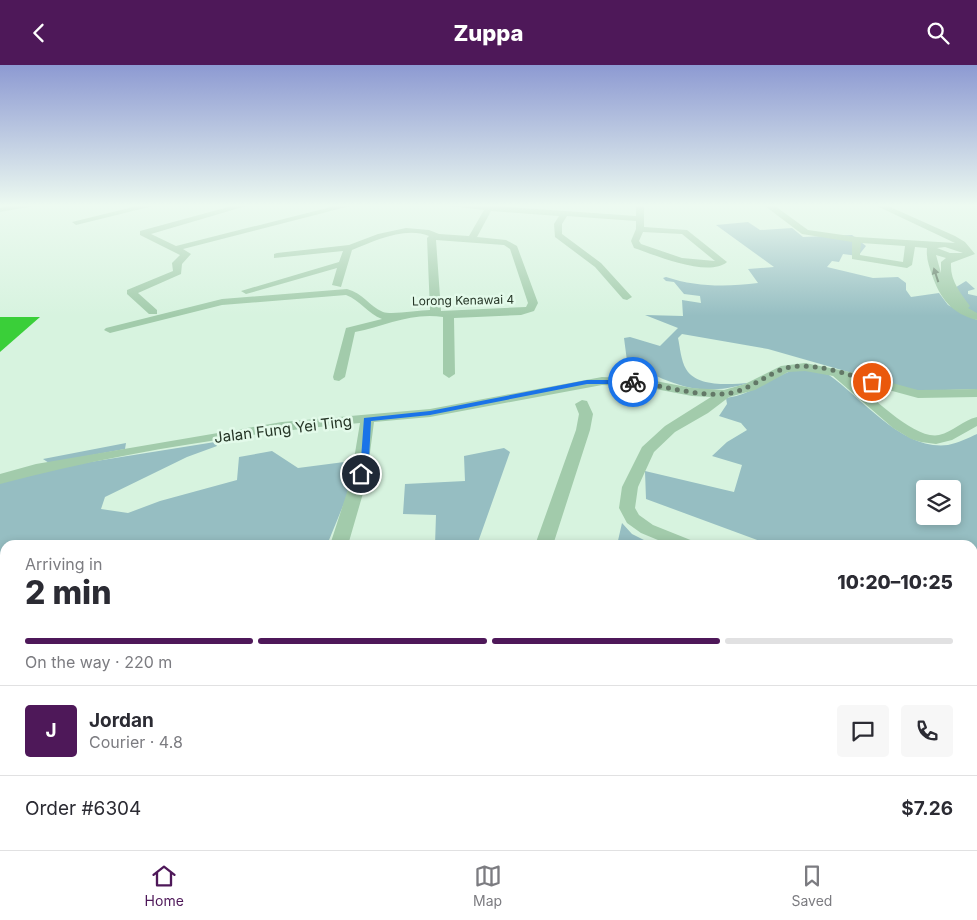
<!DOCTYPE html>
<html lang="en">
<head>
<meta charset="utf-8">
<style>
  :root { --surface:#fff; --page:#f7f7f7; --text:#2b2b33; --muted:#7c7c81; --line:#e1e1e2; --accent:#4e1859 }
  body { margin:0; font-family:Inter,sans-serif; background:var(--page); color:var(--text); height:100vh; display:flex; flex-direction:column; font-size:19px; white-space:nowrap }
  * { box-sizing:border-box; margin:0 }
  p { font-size:16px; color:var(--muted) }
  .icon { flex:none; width:28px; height:28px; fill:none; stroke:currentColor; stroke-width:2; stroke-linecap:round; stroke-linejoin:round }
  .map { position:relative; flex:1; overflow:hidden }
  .side { position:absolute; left:0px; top:475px; width:978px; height:310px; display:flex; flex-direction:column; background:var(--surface); border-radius:15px 15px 0 0; box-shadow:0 2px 8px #0003 }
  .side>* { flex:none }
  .tools { position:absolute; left:916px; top:415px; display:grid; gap:10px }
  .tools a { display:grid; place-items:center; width:45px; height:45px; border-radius:5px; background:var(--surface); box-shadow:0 2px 8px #0003; font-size:25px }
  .pin { position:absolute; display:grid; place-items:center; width:42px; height:42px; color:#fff; margin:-21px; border:2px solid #fff; border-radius:50%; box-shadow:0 1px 5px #0007 }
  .courier { position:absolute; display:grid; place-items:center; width:50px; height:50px; margin:-25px; border:4px solid #1a73e8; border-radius:50%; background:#fff; color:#222; box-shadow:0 1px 6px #0007 }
  .overview em { font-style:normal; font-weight:800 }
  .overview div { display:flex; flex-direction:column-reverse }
  .overview { display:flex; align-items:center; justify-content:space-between; height:85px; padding:0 25px }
  h1 { font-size:32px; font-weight:800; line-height:38px }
  .bar { display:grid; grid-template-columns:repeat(4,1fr); gap:8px 5px; align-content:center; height:60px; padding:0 25px }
  .bar i { height:6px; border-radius:4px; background:var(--line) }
  .bar .on { background:var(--accent) }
  .bar p { grid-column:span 4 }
  .line { display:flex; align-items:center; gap:12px; padding:0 25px; border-top:1px solid var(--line) }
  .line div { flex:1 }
  .round { display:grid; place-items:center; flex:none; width:52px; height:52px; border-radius:5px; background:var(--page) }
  header { display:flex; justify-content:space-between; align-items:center; height:65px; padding:0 25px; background:var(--accent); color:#fff; font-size:22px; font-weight:800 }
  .tabs { display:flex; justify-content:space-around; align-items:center; height:70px; border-top:1px solid var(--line); background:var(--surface); font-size:14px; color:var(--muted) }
  .tabs a { display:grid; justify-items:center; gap:2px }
  .tabs .on { color:var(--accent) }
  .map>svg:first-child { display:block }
  .green { fill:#96bec2; fill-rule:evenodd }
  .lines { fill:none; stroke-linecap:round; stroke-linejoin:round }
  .stream { stroke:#a574b1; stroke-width:5.5 }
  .building { fill:#3acf39 }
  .minor { fill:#a2cbab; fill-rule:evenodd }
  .oneway { fill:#5d7862 }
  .route { fill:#1a73e8 }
  .done { stroke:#637867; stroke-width:5; stroke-dasharray:0 9 }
  .labels { text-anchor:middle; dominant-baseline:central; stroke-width:5; stroke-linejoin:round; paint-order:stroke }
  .far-street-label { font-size:12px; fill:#253526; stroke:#e3faea }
  .street-label { font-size:15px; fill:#253526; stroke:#e3faea }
</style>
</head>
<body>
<header><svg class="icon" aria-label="back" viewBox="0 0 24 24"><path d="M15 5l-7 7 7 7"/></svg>Zuppa<svg class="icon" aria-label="search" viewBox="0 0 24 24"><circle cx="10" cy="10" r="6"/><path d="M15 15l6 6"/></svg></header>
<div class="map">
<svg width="977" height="785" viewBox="0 0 977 785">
  <rect width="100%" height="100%" fill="#d7f3df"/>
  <path class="green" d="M748,157L760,165L792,163L803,172L852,170L866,181L858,191L843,189L839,197L832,196L827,202L873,213L898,212L906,218V225L911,232L939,228L948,240L977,255V324L915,326L768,284L682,269L678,273C680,282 681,296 686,304C697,323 731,319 749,318C698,333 677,320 631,300L627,296L624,273L630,272L660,281L678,263L645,250L683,251L682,235L701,238L700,231L684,229L674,217L666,216L663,213L666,212C696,222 727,222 758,218L748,204L774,202L716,160Z
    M966,216L975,224L968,226V229L977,231V249L964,242L953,224Z
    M793,305L818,306L829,310C863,334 903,386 948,380C958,378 968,373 977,369V717L972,715V480H771L646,434L645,406L734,427L742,400L712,391L727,377L747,365L741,358L719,351L727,339L726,333C751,330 769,314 793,305ZM925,424H952V451H925Z
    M215,377L217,381L187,392L105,432L101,444L128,448L160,436L237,415L239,392L272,386L298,403L352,396L347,431L327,480H5V780H330L336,785H0V417L40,405Z
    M126,378L125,384L49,398L43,394Z
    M504,383L510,387L477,480H435L436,450L403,449L405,419L465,416L464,391Z
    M622,458L632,469L654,480H617Z
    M365,780H437V785H369Z"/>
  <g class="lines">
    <path class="stream" d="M373,780L376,785"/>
  </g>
  <path class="building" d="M0,252H40L0,287Z"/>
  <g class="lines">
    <path class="minor" d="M10,141H34L0,147V143Z
      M137,141H153L76,160L72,157Z
      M232,141H246L151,169L176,181L335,141H350L183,184L191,189L182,199L181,209L138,228L157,245V249H149L127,229V225L173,206L172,198L180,190L140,170V166Z
      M451,141H494L636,151V141H644V162L687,165L727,197C708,213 655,190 634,183L631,176L636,164V156L567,151L562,159V169L601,198L632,232L627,235L623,234L595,202L555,172L554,159L559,151L491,146L477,172L506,175L517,181L538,238L534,246L521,250L454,253L455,309L449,313L443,309V252C412,247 385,261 355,267L345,312L339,316L334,315L333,312L346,263L382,254C368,249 360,235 346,230L222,240L110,268L104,265L106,263L222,234L347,224C363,228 369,241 383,247C392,250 419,245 430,245L427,173L429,171C405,161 374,176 352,185L341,222L332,220L337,203L246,229L241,226L339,197L343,186L274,193V189L277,188L349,180L378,169L406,163L429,165L439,169L469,171L484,145ZM643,167L682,169L715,196L682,193L641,179L639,176ZM436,175L504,180L510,184L528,238L526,242L441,246Z
      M765,141H775L808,165L857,172L955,178L877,141H888L955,171L965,177L975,189L951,198C950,216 960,227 970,241L968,243L977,248V255C952,249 940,233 932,210C929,201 926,193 927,183L915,182L912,200L907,203L852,194V177L802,169ZM861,178L905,181L903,197L860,190ZM945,182L963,188H950L937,183ZM936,190L946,193L941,197V208Z
      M805,298L855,308L918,325L977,324V332L918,333L852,315C872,331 914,375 939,370C953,367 963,355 977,352V361L952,375L936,379L921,377L911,374L893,363L833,311L805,306L788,307L755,325L729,332L708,348L675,367L654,387L638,422L635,443L639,450L653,460L693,476L696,480H670L641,468L627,458L619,443L622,422L642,382L665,361L711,332L692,331L645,322L602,320L430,352L374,357L366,418L348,480H330L350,418L360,358C239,369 117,388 0,419V409L36,399L282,357L430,344L602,312L645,314L692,323L724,325L745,319L781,301Z
      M582,335L587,336L593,349L590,365L553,480H535L576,365L579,349L575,339Z
      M344,780H372L374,785H346Z
      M578,780H607L605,785H576Z
      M865,780H892L890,785H863Z"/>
  </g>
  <defs><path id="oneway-solid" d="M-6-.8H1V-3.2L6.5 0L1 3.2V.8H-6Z" transform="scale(1.25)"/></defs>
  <use class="oneway" href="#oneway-solid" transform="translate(936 210) rotate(-108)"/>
  <linearGradient id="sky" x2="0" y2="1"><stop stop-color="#8d9ad2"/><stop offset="0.56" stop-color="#edfaf1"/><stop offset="1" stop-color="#edfaf1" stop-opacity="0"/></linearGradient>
  <rect width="977" height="251" fill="url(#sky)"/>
  <path class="route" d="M587,315H633L636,317L633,319H587L430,350L371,356L369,394L365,409L361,411L357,409L361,394L364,353L430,346Z"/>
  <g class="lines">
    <path class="done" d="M633,317C663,320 693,331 724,329C747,327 762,312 783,304C810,295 847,309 872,317"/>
  </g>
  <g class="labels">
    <g class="far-street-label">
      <text transform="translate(463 235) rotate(-1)">Lorong Kenawai 4</text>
    </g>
    <g class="street-label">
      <text transform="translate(283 364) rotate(-7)">Jalan Fung Yei Ting</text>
    </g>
  </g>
</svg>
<div class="tools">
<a><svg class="icon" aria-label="layers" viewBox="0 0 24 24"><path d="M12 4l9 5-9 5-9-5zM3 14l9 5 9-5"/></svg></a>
</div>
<div class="pin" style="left:872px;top:317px;background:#ea580c"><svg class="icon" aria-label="bag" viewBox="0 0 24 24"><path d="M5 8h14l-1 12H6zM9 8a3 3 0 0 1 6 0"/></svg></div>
<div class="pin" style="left:361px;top:409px;background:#1f2937"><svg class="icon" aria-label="home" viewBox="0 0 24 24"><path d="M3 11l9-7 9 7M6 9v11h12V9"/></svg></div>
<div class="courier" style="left:633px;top:317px"><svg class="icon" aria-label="bike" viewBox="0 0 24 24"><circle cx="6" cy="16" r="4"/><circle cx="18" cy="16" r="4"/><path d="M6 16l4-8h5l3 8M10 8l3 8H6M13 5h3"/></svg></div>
<section class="side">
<div class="overview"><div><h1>2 min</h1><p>Arriving in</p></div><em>10:20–10:25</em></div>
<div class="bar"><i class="on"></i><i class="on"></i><i class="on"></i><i></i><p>On the way · 220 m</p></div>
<div class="line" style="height:90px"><b class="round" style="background:var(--accent);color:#fff">J</b><div><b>Jordan</b><p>Courier · 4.8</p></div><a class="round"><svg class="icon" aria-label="chat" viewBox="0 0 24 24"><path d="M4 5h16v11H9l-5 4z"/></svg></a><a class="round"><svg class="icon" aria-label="phone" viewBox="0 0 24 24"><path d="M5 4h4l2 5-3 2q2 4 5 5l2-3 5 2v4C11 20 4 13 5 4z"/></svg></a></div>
<div class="line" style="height:65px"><div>Order #6304</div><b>$7.26</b></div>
</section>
</div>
<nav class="tabs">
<a class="on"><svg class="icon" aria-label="home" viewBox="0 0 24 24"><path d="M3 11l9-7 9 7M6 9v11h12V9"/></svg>Home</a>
<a><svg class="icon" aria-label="map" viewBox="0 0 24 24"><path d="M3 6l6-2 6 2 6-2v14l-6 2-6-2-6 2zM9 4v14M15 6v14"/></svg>Map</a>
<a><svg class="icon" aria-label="saved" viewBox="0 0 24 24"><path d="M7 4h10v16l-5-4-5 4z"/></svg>Saved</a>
</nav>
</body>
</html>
